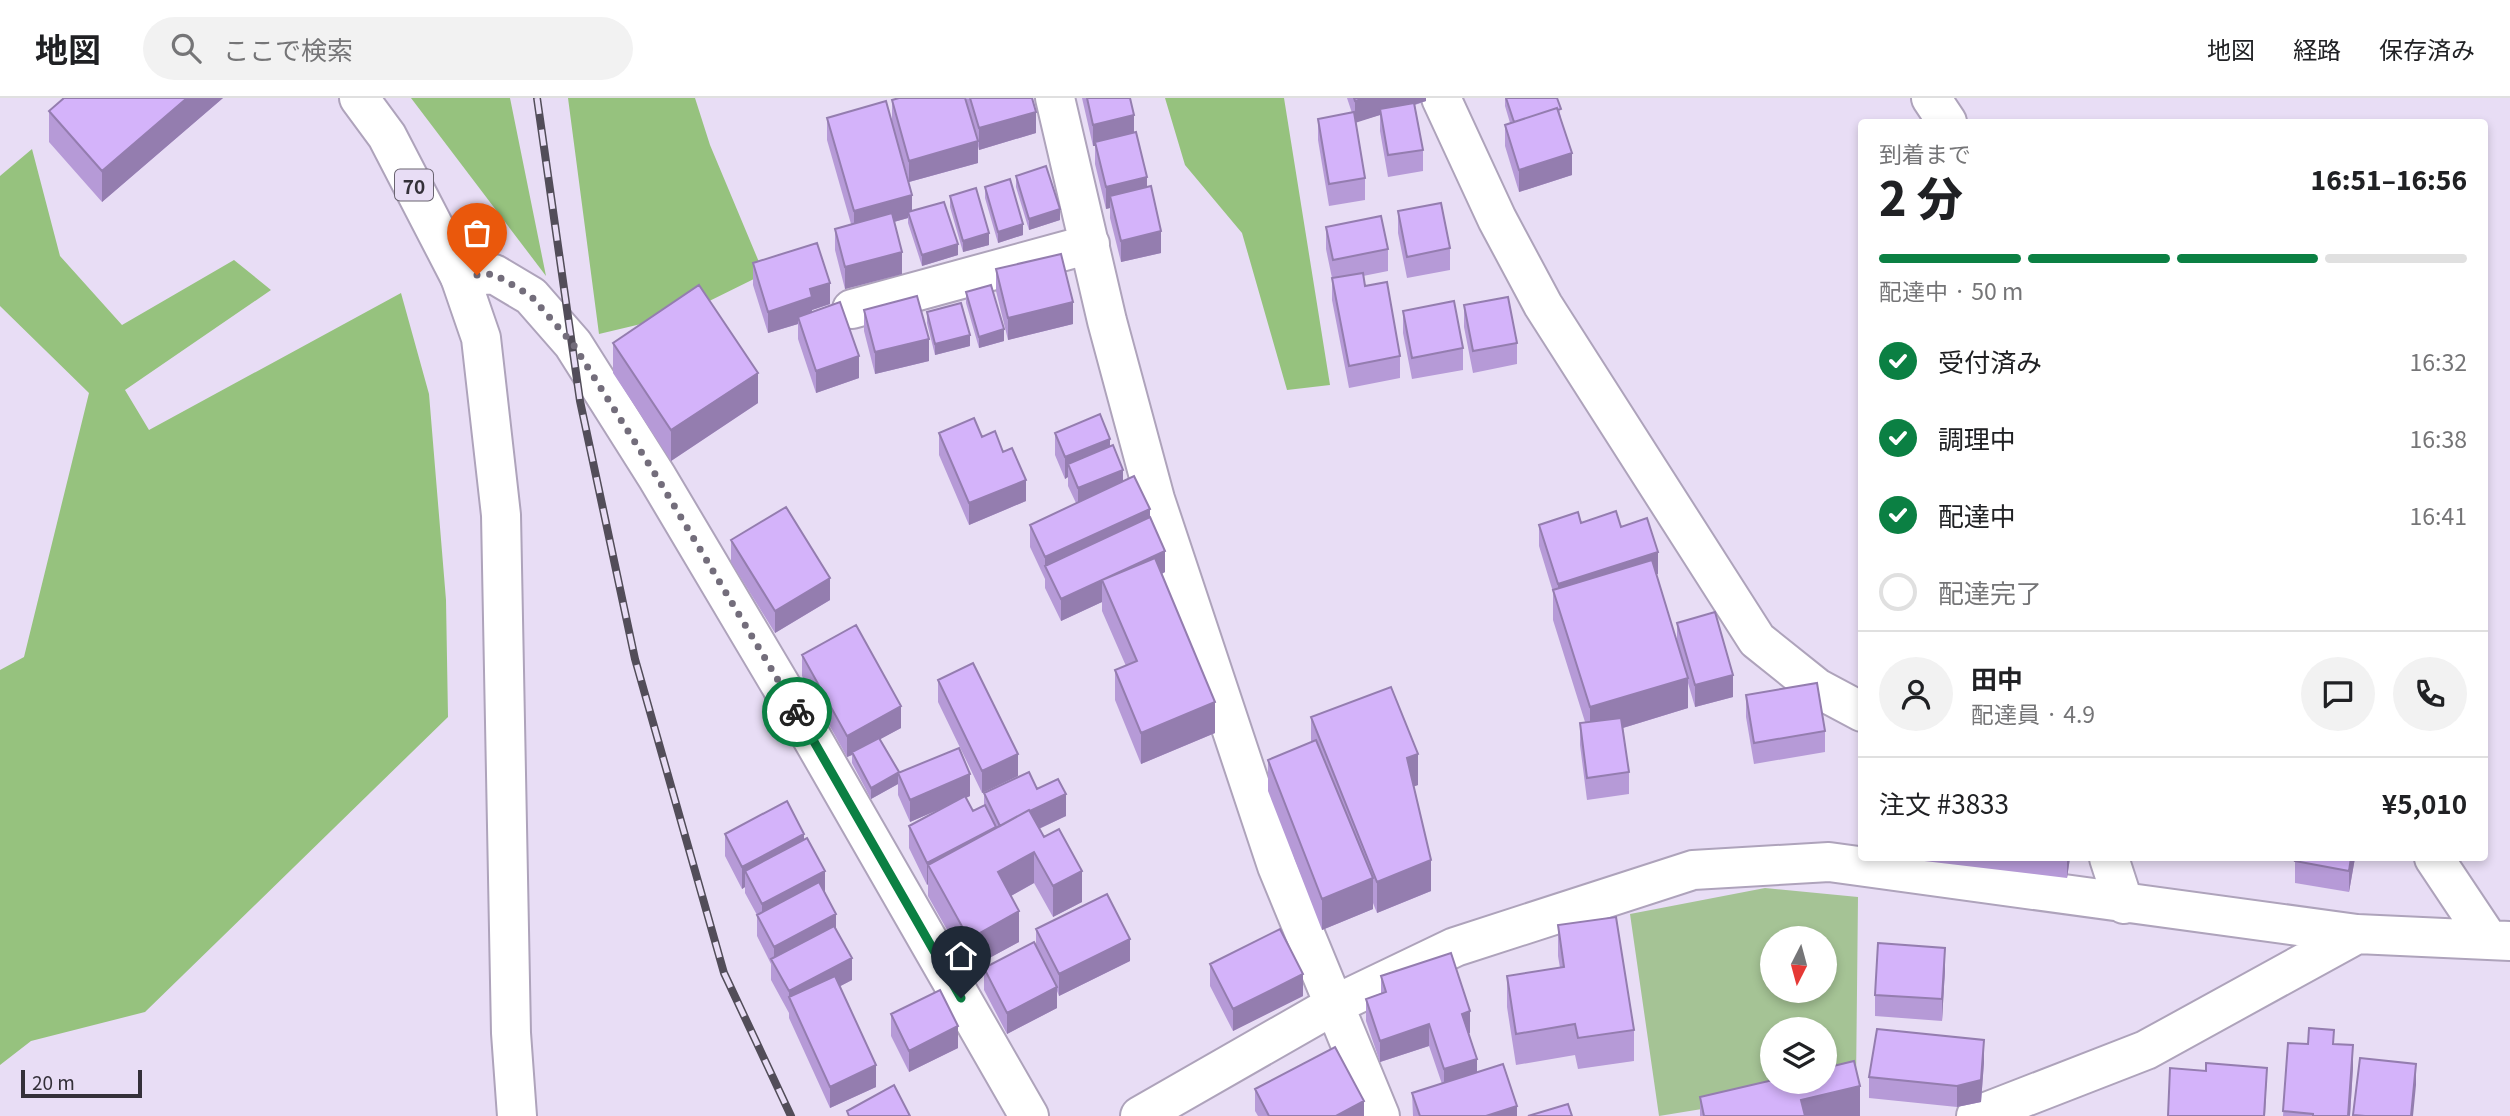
<!DOCTYPE html>
<html lang="ja">
<head>
<meta charset="utf-8">
<style>
  :root { --surface:#fff; --page:#f2f2f2; --text:#202124; --muted:#757577; --line:#e0e0e0; --accent:#0b8043 }
  body { margin:0; font-family:Georgia,"Noto Sans JP",serif; background:var(--page); color:var(--text); height:100vh; display:flex; flex-direction:column; font-size:26px; white-space:nowrap }
  * { box-sizing:border-box; margin:0 }
  p { font-size:23px; color:var(--muted) }
  .icon { flex:none; width:38px; height:38px; fill:none; stroke:currentColor; stroke-width:2; stroke-linecap:round; stroke-linejoin:round }
  .map { position:relative; flex:1; overflow:hidden }
  .side { position:absolute; left:1858px; top:21px; width:630px; height:742px; display:flex; flex-direction:column; background:var(--surface); border-radius:7px; box-shadow:0 4px 10px #0003 }
  .side>* { flex:none }
  .needle { width:46px; rotate:186deg }
  .controls { position:absolute; left:1760px; top:828px; display:grid; gap:14px }
  .controls a { display:grid; place-items:center; width:77px; height:77px; border-radius:50%; background:var(--surface); box-shadow:0 4px 10px #0003; font-size:35px }
  .scale { position:absolute; left:21px; bottom:18px; width:121px; box-sizing:border-box; padding-left:7px; border:4px solid #343039; border-top:0; font-size:19px; line-height:24px; white-space:nowrap; color:#343039; -webkit-text-stroke:5px #e8ddf5; paint-order:stroke }
  .pin { position:absolute; display:grid; place-items:center; width:60px; height:60px; color:#fff; margin:-72px -30px; border-radius:50% 50% 50% 0; rotate:-45deg; box-shadow:0 0 7px #0007 }
  .pin .icon { rotate:45deg }
  .courier { position:absolute; display:grid; place-items:center; width:70px; height:70px; margin:-35px; border:5px solid #0b8043; border-radius:50%; background:#fff; color:#222; box-shadow:0 2px 9px #0007 }
  .overview em { font-style:normal; font-weight:800 }
  .overview div { display:flex; flex-direction:column-reverse }
  .overview { display:flex; align-items:center; justify-content:space-between; height:119px; padding:0 21px }
  h1 { font-size:46px; font-weight:800; line-height:52px }
  .bar { display:grid; grid-template-columns:repeat(4,1fr); gap:10px 7px; align-content:center; height:84px; padding:0 21px }
  .bar i { height:9px; border-radius:5px; background:var(--line) }
  .bar .on { background:var(--accent) }
  .bar p { grid-column:span 4 }
  .line { display:flex; align-items:center; gap:18px; padding:0 21px; border-top:2px solid var(--line) }
  .line div { flex:1 }
  .round { display:grid; place-items:center; flex:none; width:74px; height:74px; border-radius:37px; background:var(--page) }
  ol { padding:0 21px; list-style:none }
  li { display:flex; align-items:center; gap:21px; height:77px }
  li p { margin-inline-start:auto }
  li .icon { padding:7px; border-radius:50%; background:var(--accent); color:#fff; stroke-width:4 }
  li:last-child { color:var(--muted) }
  li i { width:38px; height:38px; border:4px solid var(--line); border-radius:50% }
  header { display:flex; align-items:center; gap:42px; box-sizing:border-box; height:98px; padding:0 35px; background:var(--surface); border-bottom:2px solid var(--line) }
  header strong { font-size:33px }
  nav { display:flex; gap:38px; margin-inline-start:auto; font-size:24px }
  .search { width:490px; height:63px; background:var(--page); display:flex; align-items:center; gap:18px; box-sizing:border-box; padding:0 24px; border-radius:38px; color:var(--muted); font-size:26px }
  .map>svg:first-child { display:block }
  .green { fill:#a5c395; fill-rule:evenodd }
  .forest { fill:#96c27e }
  .lines { fill:none; stroke-linecap:round; stroke-linejoin:round }
  .street-casing { stroke:#aea3bb; stroke-width:42 }
  .secondary-casing { stroke:#aea3bb; stroke-width:42 }
  .primary-casing { stroke:#aea3bb; stroke-width:42 }
  .street { stroke:#fff; stroke-width:38 }
  .secondary { stroke:#fff; stroke-width:38 }
  .primary { stroke:#fff; stroke-width:38 }
  .rail-casing { stroke:#524d59; stroke-width:8 }
  .rail { stroke:#e8ddf5; stroke-width:5; stroke-dasharray:16; stroke-linecap:butt }
  .wall { fill:#b69ad7 }
  .shaded-wall { fill:#947daf }
  .building { fill:#d4b3fa; stroke:#947daf; stroke-width:2 }
  .done { stroke:#736d7b; stroke-width:7; stroke-dasharray:0 12.6 }
  .route { stroke:#0b8043; stroke-width:9 }
  .labels { text-anchor:middle; dominant-baseline:central; stroke-width:5; stroke-linejoin:round; paint-order:stroke }
  .shield { fill:#e8ddf5; stroke:#6a6471; stroke-width:2 }
  .shield-label { font-size:19px; font-weight:bold; fill:#343039 }
</style>
</head>
<body>
<header>
<strong>地図</strong>
<div class="search"><svg class="icon" aria-label="search" viewBox="0 0 24 24"><circle cx="10" cy="10" r="6"/><path d="M15 15l6 6"/></svg>ここで検索</div>
<nav><a>地図</a><a>経路</a><a>保存済み</a></nav>
</header>
<div class="map">
<svg width="2510" height="1018" viewBox="0 0 2510 1018">
  <rect width="100%" height="100%" fill="#e8ddf5"/>
  <path class="green" d="M1765,790L1858,799L1856,986L1659,1018L1630,816ZM1773,840H1825V892H1773ZM1773,931H1825V984H1773Z"/>
  <path class="forest" d="M411,0H510L546,178Z
    M568,0H695L710,47L764,176L683,216L599,236Z
    M1165,0H1284L1330,287L1287,292L1242,135L1185,67Z
    M32,51L60,158L122,227L234,162L271,192L125,292L149,332L401,195L429,296L446,502L448,619L145,914L31,943L0,967V572L24,559L89,295L0,208V78Z"/>
  <g class="lines">
    <defs>
      <path id="street" d="M1055,0L1107,223L1155,401L1277,768L1380,1018
        M1441,0L1497,121L1543,207L1757,542L1817,590L1862,614
        M1931,0L1947,24
        M852,211L1090,146
        M2109,760L2124,806
        M2434,760L2488,841
        M1140,1018L1334,907L1455,849L1693,772L1829,764L2357,836L2510,843
        M1976,1018L2146,952L2357,836"/>
      <path id="secondary" d="M460,179L481,240L501,417L511,935L517,1018"/>
      <path id="primary" d="M359,0L387,38L460,179L494,176L531,198L573,246L657,379L812,640L1029,1018"/>
    </defs>
    <use href="#street" class="street-casing"/>
    <use href="#secondary" class="secondary-casing"/>
    <use href="#primary" class="primary-casing"/>
    <use href="#street" class="street"/>
    <use href="#secondary" class="secondary"/>
    <use href="#primary" class="primary"/>
    <defs>
      <path id="rail" d="M537,0L580,303L635,561L724,875L791,1018"/>
    </defs>
    <use href="#rail" class="rail-casing"/>
    <use href="#rail" class="rail"/>
  </g>
  <path class="wall" d="M223,0L102,104L49,44V13Z
    M899,0H1032L1036,35L979,52L978,48V65L909,84L892,24V2Z
    M1082,0H1130L1134,35L1161,155L1121,164L1110,120V110L1106,111L1095,66V48H1093Z
    M1347,0H1426V3L1415,7L1423,52V73L1388,79L1380,33V17L1355,24L1365,80V102L1329,108L1318,42V21L1352,15Z
    M1505,0H1557L1572,77L1519,94L1505,48V27L1510,25L1505,8Z
    M827,20L912,113L958,157L922,168L908,125V120L894,124L902,176L845,191L835,152V131L851,126L827,42Z
    M1016,78L1060,122L1029,132L1016,89Z
    M985,89L1023,137L998,145L985,100Z
    M950,98L989,147L963,154L950,109Z
    M1398,113L1450,150V172L1407,180L1398,135Z
    M1326,129L1388,151V173L1363,178L1365,188L1400,258V280L1349,290L1332,202V180L1326,151Z
    M753,165L830,206L812,212V214L859,280L816,295L798,241V226L768,235L753,187Z
    M996,171L1073,226L1008,242L996,193Z
    M966,194L1004,243L979,250L966,205Z
    M1464,207L1517,245V266L1473,275L1464,229Z
    M864,212L929,263L875,276L864,233Z
    M1403,213L1463,250V272L1412,281L1403,235Z
    M927,214L970,248L935,257L927,225Z
    M613,245L758,305L671,363L613,275Z
    M939,335L982,339L1003,354L1026,403L969,427L939,357Z
    M1055,335L1110,348L1123,384L1150,420L1165,474L1162,476L1215,635L1141,666L1115,602V572L1126,568L1102,513V504L1061,523L1045,490V481L1030,449V427L1076,405L1068,388V379L1065,381L1055,357Z
    M1581,425L1621,429L1658,476H1656L1677,544V525L1733,599L1695,609L1688,585V610L1623,630L1629,674V696L1587,702L1580,647V625L1585,624L1553,522V494L1539,448V427Z
    M731,442L830,502L775,535L731,464Z
    M802,557L901,630L880,641L899,675L970,698L966,700L973,713L984,707V695L1037,691L1066,718L1039,731L1082,804L1053,819L1034,785L1011,798L1019,844L969,871L928,798V786L927,787L909,750V728L949,707L910,724L898,697V686L871,701L852,665V657L847,659L802,578Z
    M938,582L1018,678L982,695L938,604Z
    M1746,597L1825,633V654L1754,666L1746,619Z
    M1311,619L1418,687L1414,688L1431,793L1377,815L1373,805V811L1322,832L1268,693V662L1311,645Z
    M725,736L804,742L825,794L852,882L840,888L876,989L830,1010L789,920V915L771,882V866L757,838V817L745,795V789L742,791L725,758Z
    M1899,760H2070L2067,780Z
    M2355,760L2349,794L2295,785V763Z
    M1558,827L1634,932V963L1578,971L1575,957L1516,967L1507,909V878L1560,870L1558,858Z
    M1036,831L1130,863L1059,898L1057,893V910L1007,936L984,892V870L1036,849Z
    M1210,866L1303,898L1233,933L1210,888Z
    M1945,871L1942,923L1875,918V897Z
    M1381,878L1470,935H1469L1477,974L1517,1018H1413L1412,995L1442,986L1429,948L1380,964L1366,923V901L1381,895Z
    M891,916L958,950L909,974L891,938Z
    M2288,945L2334,946L2353,969L2350,1018H2283Z
    M1984,964L1981,1004L1957,1009L1869,1000V979Z
    M1255,991L1364,1018H1258L1255,1013Z
    M1700,999L1860,1018H1700Z"/>
  <path class="shaded-wall" d="M187,0H223L102,104V73Z
    M1365,0H1426V3L1381,17L1380,11V17L1355,25V3Z
    M1036,14V35L979,52V30Z
    M1134,17V38L1095,44V48H1093V27Z
    M978,43V65L909,84V63Z
    M1572,55V77L1519,94V72Z
    M1147,79V101L1110,98V110L1106,111V89Z
    M912,97V119L908,114V120L854,135V113Z
    M1060,111V122L1029,132V121Z
    M1023,126V137L998,145V134Z
    M1161,133V155L1121,164V143Z
    M989,135V147L963,154V143Z
    M958,146V157L922,168V157Z
    M902,154V176L845,191V169Z
    M830,185V206L812,212V221L798,219V226L768,235V214L810,191Z
    M1073,204V226L1008,242V220Z
    M1004,231V243L979,250V239Z
    M970,237V248L935,257V246Z
    M929,241V263L875,276V254Z
    M859,258V280L816,295V273Z
    M758,275V305L671,363V332Z
    M1110,341V362L1068,366V379L1065,381V359Z
    M1123,372V393L1078,411V390Z
    M1026,382V403L969,427V405Z
    M1150,411V432L1045,468V481V459Z
    M1165,453V474L1110,500L1102,482Z
    M1658,454V476L1558,507V486Z
    M830,480V502L775,535V513Z
    M1102,482V504L1061,523V501Z
    M1733,577V599L1695,609V587Z
    M1688,580V610L1590,640V609Z
    M1215,604V635L1141,666V635Z
    M901,608V630L853,656L852,654V657L847,659V638Z
    M1018,656V678L982,695V673Z
    M1418,656V687L1407,691V660Z
    M898,675V686L871,701V690Z
    M970,676V698L910,724V702Z
    M1066,696V718L1000,749V728Z
    M996,729L928,767V786L927,787V765Z
    M804,736V758L745,773V789L742,791V769Z
    M1034,754V785L998,805V774Z
    M2067,760H2070L2067,780Z
    M2351,760H2355L2349,794V773Z
    M1431,762V793L1377,815V784Z
    M825,773V795L762,828V806Z
    M1082,773V804L1053,819V788Z
    M1373,780V811L1322,832V801Z
    M1019,813V844L969,871V841Z
    M836,816V838L774,866V849Z
    M1130,841V863L1059,898V876Z
    M1945,850V871L1942,923V901Z
    M852,860V882L795,912L789,899V893Z
    M1303,876V898L1233,933V911Z
    M1057,889V910L1007,936V915Z
    M1470,913V935L1462,937V916Z
    M1429,926V948L1380,964V943Z
    M958,928V950L909,974V953Z
    M1984,942V964L1981,1004L1957,1009V988Z
    M2353,947V969L2350,1018H2348Z
    M1477,961V983L1444,993V971Z
    M2416,966V987L2413,1018H2411Z
    M876,967V989L830,1010V989Z
    M2267,970L2265,1018H2264Z
    M1860,988V1018H1801V1002Z
    M1364,1003V1018H1336Z
    M1517,1008V1018H1486Z"/>
  <path class="building" d="M64,0H187L102,73L49,13Z
    M899,0H965L978,43L909,63L892,2Z
    M970,0H1032L1036,14L979,30Z
    M1087,0H1130L1134,17L1093,27Z
    M1354,0H1365L1355,3Z
    M1506,0H1557L1561,11L1558,12L1557,10L1514,24Z
    M886,3L912,97L854,113L827,20Z
    M1414,5L1423,52L1388,57L1380,11Z
    M1557,10L1572,55L1519,72L1505,27Z
    M1354,14L1365,80L1329,86L1318,21Z
    M1136,34L1147,79L1106,89L1095,44Z
    M1046,68L1060,111L1029,121L1016,78Z
    M1010,81L1023,126L998,134L985,89Z
    M1151,88L1161,133L1121,143L1110,98Z
    M976,90L989,135L963,143L950,98Z
    M944,104L958,146L922,157L908,114Z
    M1441,105L1450,150L1407,159L1398,113Z
    M892,115L902,154L845,169L835,131Z
    M1381,118L1388,151L1333,162L1326,129Z
    M817,145L830,185L810,191L812,199L768,214L753,165Z
    M1061,156L1073,204L1008,220L996,171Z
    M1363,175L1365,188L1387,184L1400,258L1349,268L1332,180Z
    M699,187L758,275L671,332L613,245Z
    M991,187L1004,231L979,239L966,194Z
    M917,198L929,241L875,254L864,212Z
    M1508,199L1517,245L1473,253L1464,207Z
    M1454,203L1463,250L1412,260L1403,213Z
    M840,204L859,258L816,273L798,219Z
    M961,205L970,237L935,246L927,214Z
    M1100,316L1110,341L1065,359L1055,335Z
    M974,320L982,339L995,333L1003,354L1012,350L1026,382L969,405L939,335Z
    M1113,347L1123,372L1078,390L1068,366Z
    M1134,378L1150,411L1045,459L1030,427Z
    M786,409L830,480L775,513L731,442Z
    M1616,413L1621,429L1647,420L1658,454L1558,486L1539,427L1578,414L1581,425Z
    M1150,419L1165,453L1061,501L1045,468Z
    M1155,460L1215,604L1141,635L1115,572L1137,563L1102,482Z
    M1652,462L1688,580L1590,609L1553,492Z
    M1715,514L1733,577L1695,587L1677,525Z
    M856,527L901,608L847,638L802,557Z
    M973,565L1018,656L982,673L938,582Z
    M1817,585L1825,633L1754,645L1746,597Z
    M1391,589L1418,656L1407,660L1431,762L1377,784L1311,619Z
    M1621,620L1629,674L1587,680L1580,625Z
    M879,640L899,674L871,690L852,654Z
    M1316,642L1373,780L1322,801L1268,662Z
    M959,650L970,676L910,702L898,675Z
    M1029,674L1037,691L1058,681L1066,696L1030,713L1029,712L1000,728L984,695Z
    M965,698L973,713L985,707L996,729L927,765L909,728Z
    M787,703L804,736L742,769L725,736Z
    M1029,712L1044,739L1059,731L1082,773L1053,788L1034,754L998,774L1019,813L969,841L928,767Z
    M807,740L825,773L762,806L745,773Z
    M2296,760H2351L2349,773L2295,763Z
    M819,784L836,816L774,849L757,817Z
    M1107,796L1130,841L1059,876L1036,831Z
    M1616,819L1634,932L1578,940L1575,926L1516,936L1507,878L1564,869L1558,827Z
    M834,828L852,860L789,893L771,861Z
    M1280,831L1303,876L1233,911L1210,866Z
    M1034,844L1057,889L1007,915L984,870Z
    M1878,845L1945,850L1942,901L1875,897Z
    M1451,855L1470,913L1462,916L1477,961L1444,971L1429,926L1380,943L1366,901L1386,894L1381,878Z
    M835,878L876,967L830,989L789,899Z
    M940,892L958,928L909,953L891,916Z
    M2309,930L2334,932L2333,946L2353,947L2348,1018H2313V1016L2283,1013L2288,945L2308,946Z
    M1877,931L1984,942L1981,982L1957,988L1869,979Z
    M1335,949L1364,1003L1336,1018H1269L1255,991Z
    M2360,960L2416,966L2411,1018H2365L2353,1017Z
    M1854,963L1860,988L1801,1002L1805,1018H1704L1700,999L1773,982V984H1825V970Z
    M2206,965L2267,970L2264,1018H2168L2170,970L2206,973Z
    M1503,966L1517,1008L1486,1018H1420L1412,995Z
    M894,987L910,1018H849L847,1013Z
    M1568,1006L1572,1018H1528Z"/>
  <g class="lines">
    <path class="done" d="M477,177L494,176L531,198L573,246L657,379L797,614"/>
    <path class="route" d="M797,614L961,900"/>
  </g>
  <g class="labels">
    <rect class="shield" x="395" y="71.5" width="38" height="31" rx="5"/>
    <g class="shield-label">
      <text x="414" y="87">70</text>
    </g>
  </g>
</svg>
<div class="controls">
<a><svg class="needle" viewBox="-14 -14 28 28"><path d="M0-13l5 13h-10z" fill="#e53935"/><path d="M0 13l5-13h-10z" fill="#757577"/></svg></a>
<a><svg class="icon" aria-label="layers" viewBox="0 0 24 24"><path d="M12 4l9 5-9 5-9-5zM3 14l9 5 9-5"/></svg></a>
</div>
<div class="scale">20 m</div>
<div class="pin" style="left:477px;top:177px;background:#ea580c"><svg class="icon" aria-label="bag" viewBox="0 0 24 24"><path d="M5 8h14l-1 12H6zM9 8a3 3 0 0 1 6 0"/></svg></div>
<div class="pin" style="left:961px;top:900px;background:#1f2937"><svg class="icon" aria-label="home" viewBox="0 0 24 24"><path d="M3 11l9-7 9 7M6 9v11h12V9"/></svg></div>
<div class="courier" style="left:797px;top:614px"><svg class="icon" aria-label="bike" viewBox="0 0 24 24"><circle cx="6" cy="16" r="4"/><circle cx="18" cy="16" r="4"/><path d="M6 16l4-8h5l3 8M10 8l3 8H6M13 5h3"/></svg></div>
<section class="side">
<div class="overview"><div><h1>2 分</h1><p>到着まで</p></div><em>16:51–16:56</em></div>
<div class="bar"><i class="on"></i><i class="on"></i><i class="on"></i><i></i><p>配達中 · 50 m</p></div>
<ol>
<li><svg class="icon" aria-label="check" viewBox="0 0 24 24"><path d="M5 12l5 5 9-10"/></svg>受付済み<p>16:32</p></li>
<li><svg class="icon" aria-label="check" viewBox="0 0 24 24"><path d="M5 12l5 5 9-10"/></svg>調理中<p>16:38</p></li>
<li><svg class="icon" aria-label="check" viewBox="0 0 24 24"><path d="M5 12l5 5 9-10"/></svg>配達中<p>16:41</p></li>
<li><i></i>配達完了</li>
</ol>
<div class="line" style="height:126px"><a class="round"><svg class="icon" aria-label="person" viewBox="0 0 24 24"><circle cx="12" cy="8" r="4"/><path d="M4 21q1-7 8-7t8 7"/></svg></a><div><b>田中</b><p>配達員 · 4.9</p></div><a class="round"><svg class="icon" aria-label="chat" viewBox="0 0 24 24"><path d="M4 5h16v11H9l-5 4z"/></svg></a><a class="round"><svg class="icon" aria-label="phone" viewBox="0 0 24 24"><path d="M5 4h4l2 5-3 2q2 4 5 5l2-3 5 2v4C11 20 4 13 5 4z"/></svg></a></div>
<div class="line" style="height:91px"><div>注文 #3833</div><b>¥5,010</b></div>
</section>
</div>
</body>
</html>
